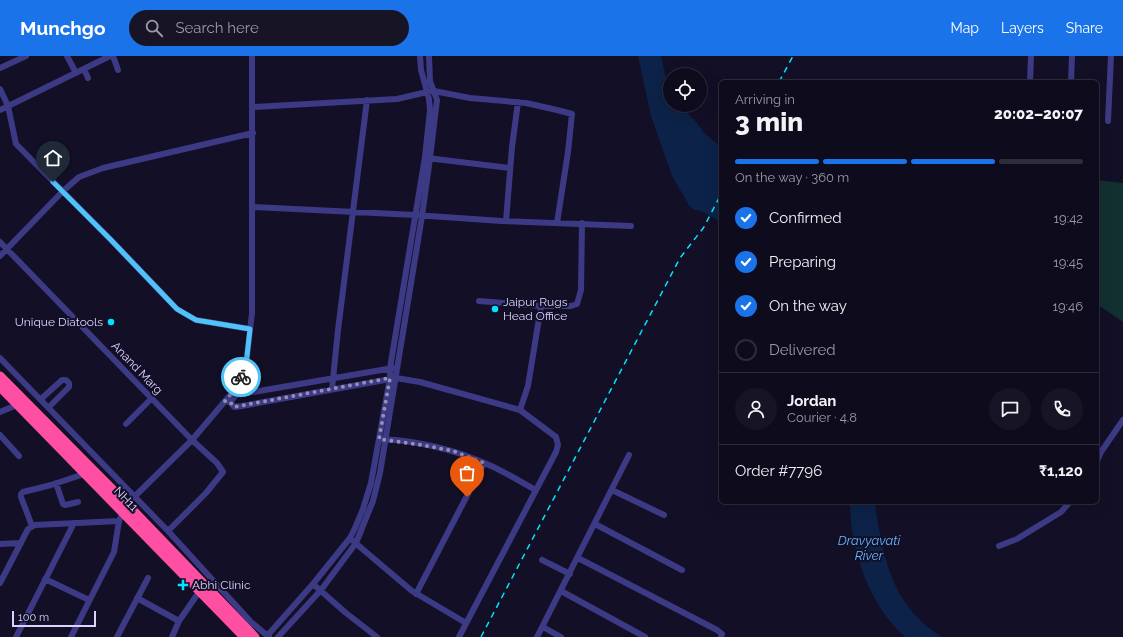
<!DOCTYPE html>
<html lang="en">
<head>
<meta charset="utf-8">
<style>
  :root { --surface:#0e0b1c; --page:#171425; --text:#f1f3f6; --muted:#9b9ba3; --line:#2e2b3b; --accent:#1a73e8 }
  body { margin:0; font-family:Raleway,sans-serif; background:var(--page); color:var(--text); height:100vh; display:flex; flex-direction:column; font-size:15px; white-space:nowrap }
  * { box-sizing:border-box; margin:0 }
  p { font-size:13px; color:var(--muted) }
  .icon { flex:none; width:22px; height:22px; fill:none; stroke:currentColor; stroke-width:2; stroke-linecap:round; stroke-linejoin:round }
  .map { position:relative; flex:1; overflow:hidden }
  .side { position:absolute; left:719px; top:24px; width:380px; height:424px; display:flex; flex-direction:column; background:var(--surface); border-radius:6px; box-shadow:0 4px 16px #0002,0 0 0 1px var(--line) }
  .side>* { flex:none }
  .tools { position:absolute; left:663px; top:12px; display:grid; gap:8px }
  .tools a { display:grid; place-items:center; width:44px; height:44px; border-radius:50%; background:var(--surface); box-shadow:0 4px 16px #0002,0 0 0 1px var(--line); font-size:20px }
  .scale { position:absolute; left:12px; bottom:10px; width:84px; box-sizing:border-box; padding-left:4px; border:2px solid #d9d4ff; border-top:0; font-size:11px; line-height:14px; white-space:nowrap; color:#d9d4ff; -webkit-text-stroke:3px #130f26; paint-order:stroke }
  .pin { position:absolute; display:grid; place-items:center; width:34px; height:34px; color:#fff; margin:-41px -17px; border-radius:50% 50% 50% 0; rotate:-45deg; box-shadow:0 0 4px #0007 }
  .pin .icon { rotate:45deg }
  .courier { position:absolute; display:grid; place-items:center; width:40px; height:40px; margin:-20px; border:3px solid #4fc3f7; border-radius:50%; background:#fff; color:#222; box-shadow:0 1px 5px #0007 }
  .overview em { font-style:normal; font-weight:800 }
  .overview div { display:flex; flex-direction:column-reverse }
  .overview { display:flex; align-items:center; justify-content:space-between; height:68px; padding:0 16px }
  h1 { font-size:26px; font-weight:800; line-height:30px }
  .bar { display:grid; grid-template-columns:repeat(4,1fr); gap:6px 4px; align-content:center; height:48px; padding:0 16px }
  .bar i { height:5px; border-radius:3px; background:var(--line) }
  .bar .on { background:var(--accent) }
  .bar p { grid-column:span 4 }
  .line { display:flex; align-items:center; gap:10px; padding:0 16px; border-top:1px solid var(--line) }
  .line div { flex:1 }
  .round { display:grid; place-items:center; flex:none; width:42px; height:42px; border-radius:21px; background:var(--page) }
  ol { padding:0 16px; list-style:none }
  li { display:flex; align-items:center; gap:12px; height:44px }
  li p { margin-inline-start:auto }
  li .icon { padding:4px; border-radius:50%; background:var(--accent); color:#fff; stroke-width:4 }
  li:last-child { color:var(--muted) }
  li i { width:22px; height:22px; border:2px solid var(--line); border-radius:50% }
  header { display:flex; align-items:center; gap:24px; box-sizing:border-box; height:56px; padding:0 20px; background:var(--accent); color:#fff }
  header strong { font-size:19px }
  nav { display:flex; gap:22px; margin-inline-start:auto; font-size:14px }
  .search { width:280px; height:36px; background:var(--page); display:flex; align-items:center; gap:10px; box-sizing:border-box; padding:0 14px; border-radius:22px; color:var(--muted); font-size:15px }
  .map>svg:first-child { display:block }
  .green { fill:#12302f }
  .water { fill:#0c2248 }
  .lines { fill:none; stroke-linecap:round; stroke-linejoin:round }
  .minor { stroke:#3d3a85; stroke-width:6 }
  .highway { stroke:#ff4fa3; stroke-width:9 }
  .rail { stroke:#00e5ff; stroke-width:1.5; stroke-dasharray:6 5; stroke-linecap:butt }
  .done { stroke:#948fb3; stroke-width:4; stroke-dasharray:0 7.2 }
  .route { stroke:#4fc3f7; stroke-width:5 }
  .poi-dot { fill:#00e5ff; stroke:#130f26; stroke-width:1.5 }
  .labels { text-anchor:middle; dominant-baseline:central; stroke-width:4; stroke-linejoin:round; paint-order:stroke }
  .poi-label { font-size:12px; fill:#d9d4ff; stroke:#130f26; text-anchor:start }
  .street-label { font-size:12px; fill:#d9d4ff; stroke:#130f26 }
  .water-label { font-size:13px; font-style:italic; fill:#62b6ff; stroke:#130f26 }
</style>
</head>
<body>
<header>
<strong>Munchgo</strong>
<div class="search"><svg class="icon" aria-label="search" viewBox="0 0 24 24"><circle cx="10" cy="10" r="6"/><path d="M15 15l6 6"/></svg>Search here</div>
<nav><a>Map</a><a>Layers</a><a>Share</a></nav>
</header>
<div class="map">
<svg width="1123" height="581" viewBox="0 0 1123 581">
  <rect width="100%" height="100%" fill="#130f26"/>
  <path class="green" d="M1097,124L1123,127V266L1097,248Z"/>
  <path class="water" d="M638,0H661L666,23L670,33V49H680L697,67L704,77L721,91V166L701,155L695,154L690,151L672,120L651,60Z
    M850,446H875C876,458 878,470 881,482C889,525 904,557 942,581H905C869,549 850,493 850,446Z"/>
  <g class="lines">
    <path class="minor" d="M67,0L76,17
      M113,0L118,14
      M0,12L26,0
      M84,13L88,22
      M1030,26L1031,0
      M1071,26L1072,0
      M0,33L8,50L16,88L111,184L177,253L196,264L250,273
      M253,51L397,43L427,36L434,35L470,42L526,47L557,54L572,58L568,96L557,167
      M0,54L110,0
      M1108,65L1111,0
      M427,102L510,112
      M253,151L415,159L502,165L631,170
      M506,165L512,91L518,46
      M0,186L192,384L217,407L223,416L206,437L168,475
      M0,200L62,136L79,121L103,112L253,77
      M479,245L541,250H571L577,248L581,234L582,167
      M0,302L168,475L251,566L269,581
      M332,333L338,274L367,44
      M41,343L62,324H66L69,327V331L49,351
      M225,345L230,346L234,351L242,350L396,322L420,326L520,354L556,381L558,389L556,396L459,581
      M230,346L236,339L393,312
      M520,354L528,330L541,250
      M0,356L17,349
      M126,368L152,342
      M0,379L19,400
      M381,383C418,385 456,394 489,409C505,416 521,426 536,434
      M1097,405L1101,396L1123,364
      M56,427L63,448L65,449L78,446
      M612,434L664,459
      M595,468L682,514
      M32,470L21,441V438L23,436L51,429L84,418
      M353,485L412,535L466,567
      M0,488L21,487
      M999,490L1017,483L1061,456L1070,446
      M578,502L717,574L722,578L721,581
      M542,504L570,518
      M45,523L89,544
      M0,527L28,473L35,469L119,465
      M313,528L346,557L377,581
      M561,535L645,581
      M416,538L484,407
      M137,542L179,565
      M543,571L561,581
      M267,580L313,528L350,482L355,472L363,453L371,427L390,322V312L425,101L430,54L429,43L421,14L420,0
      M16,581L74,467
      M71,581L114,496L119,465L127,448L192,384L231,338L240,324L246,309L252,257V0
      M117,581L148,522
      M172,581L179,565L199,536
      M278,581L321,534L356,487L373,445L380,417L422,160L430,102L437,44L430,25L429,0
      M537,581L629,399"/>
    <path class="highway" d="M0,320L127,448L255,581
      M0,331L244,581"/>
    <path class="rail" d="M779,26L793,0
      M481,581L680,202L704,171L721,138"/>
  </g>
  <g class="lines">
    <path class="done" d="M241,321L231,338L225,345L230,346L234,351L390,322L379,383L422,389L453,395L484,407L467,441"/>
    <path class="route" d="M53,126L111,184L177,253L196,264L250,273L246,309L241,321"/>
  </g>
  <g class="poi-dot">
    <circle cx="495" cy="253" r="4"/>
    <circle cx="111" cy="266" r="4"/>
    <path d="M181 523h4v4h4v4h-4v4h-4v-4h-4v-4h4z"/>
  </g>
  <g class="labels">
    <g class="poi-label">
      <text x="503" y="246">Jaipur Rugs<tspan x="503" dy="14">Head Office</tspan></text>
      <text x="103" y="266" text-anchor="end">Unique Diatools</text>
      <text x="192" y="529">Abhi Clinic</text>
    </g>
    <g class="street-label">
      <text transform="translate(137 312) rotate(46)">Anand Marg</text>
      <text transform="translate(126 443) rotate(46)">NH11</text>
    </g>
    <g class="water-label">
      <text x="869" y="484">Dravyavati<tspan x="869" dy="15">River</tspan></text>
    </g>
  </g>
</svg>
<div class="tools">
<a><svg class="icon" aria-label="locate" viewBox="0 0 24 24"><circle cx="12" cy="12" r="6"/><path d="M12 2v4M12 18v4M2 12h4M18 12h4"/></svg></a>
</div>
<div class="scale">100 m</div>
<div class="pin" style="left:467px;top:441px;background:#ea580c"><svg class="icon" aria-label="bag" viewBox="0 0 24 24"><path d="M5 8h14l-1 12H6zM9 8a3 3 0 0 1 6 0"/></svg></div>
<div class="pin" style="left:53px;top:126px;background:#1f2937"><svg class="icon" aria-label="home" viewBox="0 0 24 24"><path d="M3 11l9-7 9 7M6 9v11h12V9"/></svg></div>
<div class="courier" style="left:241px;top:321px"><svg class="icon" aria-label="bike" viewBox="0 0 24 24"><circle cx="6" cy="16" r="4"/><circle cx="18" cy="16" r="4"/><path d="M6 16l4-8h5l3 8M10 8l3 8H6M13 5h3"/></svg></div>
<section class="side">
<div class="overview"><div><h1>3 min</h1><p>Arriving in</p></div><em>20:02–20:07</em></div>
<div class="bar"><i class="on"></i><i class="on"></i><i class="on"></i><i></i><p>On the way · 360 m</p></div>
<ol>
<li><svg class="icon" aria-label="check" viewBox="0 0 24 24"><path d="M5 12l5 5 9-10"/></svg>Confirmed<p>19:42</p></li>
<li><svg class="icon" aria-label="check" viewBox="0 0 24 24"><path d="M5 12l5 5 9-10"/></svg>Preparing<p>19:45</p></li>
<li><svg class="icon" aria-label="check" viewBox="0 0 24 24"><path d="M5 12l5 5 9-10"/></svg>On the way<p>19:46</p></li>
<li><i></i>Delivered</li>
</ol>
<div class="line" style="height:72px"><a class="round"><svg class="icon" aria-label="person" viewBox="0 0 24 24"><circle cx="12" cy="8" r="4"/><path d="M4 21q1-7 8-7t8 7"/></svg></a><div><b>Jordan</b><p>Courier · 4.8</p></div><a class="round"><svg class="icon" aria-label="chat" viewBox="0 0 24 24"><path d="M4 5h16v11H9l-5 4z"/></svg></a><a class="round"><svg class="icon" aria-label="phone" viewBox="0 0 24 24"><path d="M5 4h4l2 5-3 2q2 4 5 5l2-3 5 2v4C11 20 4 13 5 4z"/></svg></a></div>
<div class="line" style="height:52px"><div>Order #7796</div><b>₹1,120</b></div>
</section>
</div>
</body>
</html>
